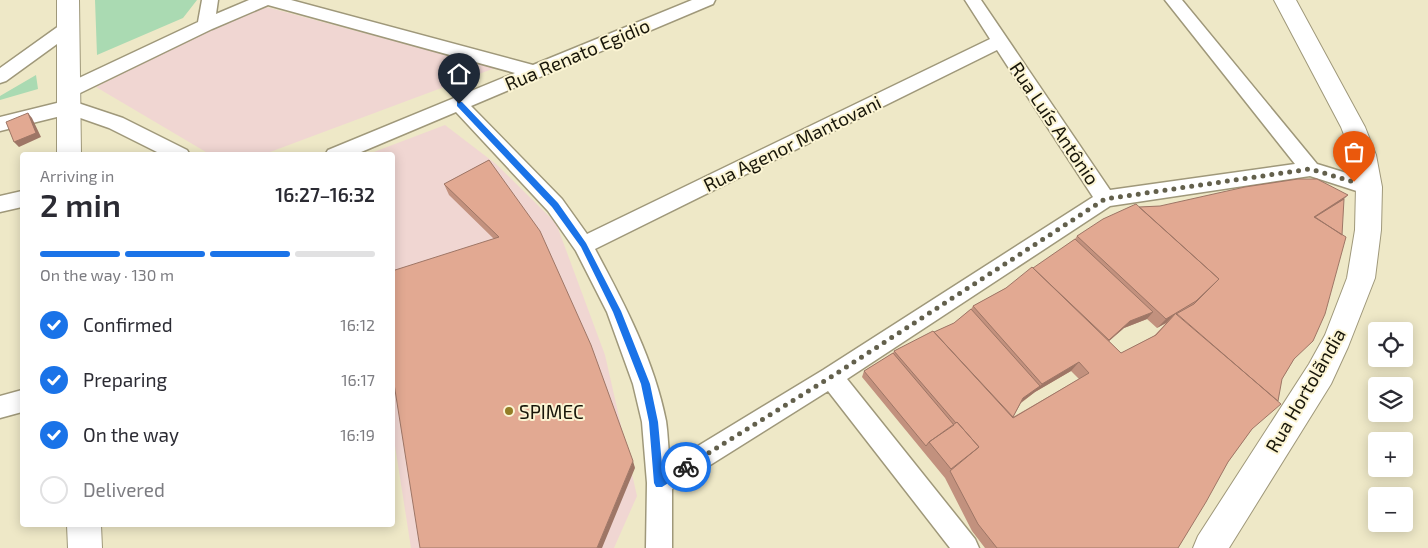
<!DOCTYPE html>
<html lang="en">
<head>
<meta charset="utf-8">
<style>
  :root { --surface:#fff; --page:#f7f7f7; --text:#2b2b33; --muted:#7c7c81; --line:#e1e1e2; --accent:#1a73e8 }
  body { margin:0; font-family:"Exo 2",sans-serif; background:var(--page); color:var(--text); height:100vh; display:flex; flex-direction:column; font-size:19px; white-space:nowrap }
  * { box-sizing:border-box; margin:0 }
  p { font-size:16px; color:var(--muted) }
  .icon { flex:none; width:28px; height:28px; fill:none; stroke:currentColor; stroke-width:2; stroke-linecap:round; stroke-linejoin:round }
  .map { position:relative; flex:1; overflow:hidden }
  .sheet { position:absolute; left:20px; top:152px; width:375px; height:375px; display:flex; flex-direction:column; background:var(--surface); border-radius:5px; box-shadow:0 2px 12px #0003 }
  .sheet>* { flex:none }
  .fabs { position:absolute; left:1368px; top:322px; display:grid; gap:10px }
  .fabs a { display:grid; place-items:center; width:45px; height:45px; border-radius:5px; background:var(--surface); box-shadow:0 2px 12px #0003; font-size:25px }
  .pin { position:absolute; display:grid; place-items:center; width:42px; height:42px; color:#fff; margin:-51px -21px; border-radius:50% 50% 50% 0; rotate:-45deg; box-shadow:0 0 5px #0007 }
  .pin .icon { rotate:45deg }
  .courier { position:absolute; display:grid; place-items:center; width:50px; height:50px; margin:-25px; border:4px solid #1a73e8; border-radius:50%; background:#fff; color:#222; box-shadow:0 1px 6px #0007 }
  .summary em { font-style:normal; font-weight:600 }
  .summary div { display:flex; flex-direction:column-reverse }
  .summary { display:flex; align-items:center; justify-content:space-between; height:85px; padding:0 20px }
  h1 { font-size:32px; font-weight:600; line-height:38px }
  .bar { display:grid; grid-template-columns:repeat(4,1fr); gap:8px 5px; align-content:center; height:60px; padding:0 20px }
  .bar i { height:6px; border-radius:4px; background:var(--line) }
  .bar .selected { background:var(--accent) }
  .bar p { grid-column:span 4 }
  ol { padding:0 20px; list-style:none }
  li { display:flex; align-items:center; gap:15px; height:55px }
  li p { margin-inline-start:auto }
  li .icon { padding:5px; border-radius:50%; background:var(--accent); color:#fff; stroke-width:4 }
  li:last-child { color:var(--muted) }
  li i { width:28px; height:28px; border:2px solid var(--line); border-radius:50% }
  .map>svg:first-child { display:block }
  .industrial { fill:#f0d6d2 }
  .green { fill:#aadab2 }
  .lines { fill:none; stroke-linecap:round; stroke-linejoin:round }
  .minor-casing { stroke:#9f987a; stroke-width:3 }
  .tertiary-casing { stroke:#9f987a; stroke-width:2 }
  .minor { fill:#fff; fill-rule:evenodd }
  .tertiary { fill:#fff; fill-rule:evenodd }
  .wall { fill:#c2917e; fill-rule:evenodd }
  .shaded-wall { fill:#9e7666 }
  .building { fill:#e2a992; stroke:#9e7666 }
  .route { fill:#1a73e8 }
  .done { stroke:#63604c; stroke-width:5; stroke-dasharray:0 9 }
  .poi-dot { fill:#937e26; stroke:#fcf5d4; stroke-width:2 }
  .labels { text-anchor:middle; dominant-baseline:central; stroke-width:4; stroke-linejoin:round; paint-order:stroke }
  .street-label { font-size:19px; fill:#18160a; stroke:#fcf5d4 }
  .poi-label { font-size:19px; fill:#18160a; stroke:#fcf5d4; text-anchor:start }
</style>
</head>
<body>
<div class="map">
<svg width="1428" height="548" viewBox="0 0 1428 548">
  <rect width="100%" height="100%" fill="#eee8c7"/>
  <path class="industrial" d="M259,5L495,68L262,155H211L96,87Z
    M445,125L496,164L556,223L605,355L637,496L614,548H411L393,433L392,155H366Z"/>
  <path class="green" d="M95,0H197L183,18L97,55Z
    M36,75L38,89L0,100V96Z"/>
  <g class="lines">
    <defs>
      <path id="minor" d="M202,0H218L216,14L249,0H291L533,65L692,0H715L713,4L471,106L562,199L587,234L990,39L965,0H981L1110,190L1295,164L1165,0H1182L1317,164L1376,182L1379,187L1376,192L1369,195L1310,176L1110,206L847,379L975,539L979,548H950L828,391L672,489V548H646L647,483L642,422L633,384L607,312L576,251L548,211L456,112L354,155H325L328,150L515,73L268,5L212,29L76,95L70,96L64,95L61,90L64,85L198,22ZM997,50L1093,197L823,370L670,463C668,449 668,434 666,421C654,360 624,303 595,249Z
        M69,21L75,23L77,27L75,31L6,81L0,83V68L63,23Z
        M69,100L123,118L187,150L190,155H163L109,128L69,114L0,131V117Z
        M22,191V207L0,212V196Z
        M22,390V412L0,418V396Z"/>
      <path id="tertiary" d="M57,0H79L81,155H57Z
        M1274,0H1296L1365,127L1376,155L1382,187L1381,230L1375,278L1348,347L1331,384L1229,548H1193L1198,536L1309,364L1325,335L1347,278L1355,230L1356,187L1352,155L1341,127Z
        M67,525H101L102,548H68Z"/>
    </defs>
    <use href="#minor" class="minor-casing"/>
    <use href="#tertiary" class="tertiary-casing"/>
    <use href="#minor" class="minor"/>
    <use href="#tertiary" class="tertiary"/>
  </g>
  <path class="wall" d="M489,160L635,468L494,239L449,195L444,184Z
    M1344,199L1294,359L1252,429L1228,462L1178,548H985L972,531L945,478L862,377L864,371L893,353L894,351L954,323L971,309L973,306L1006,288L1075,239L1077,236L1139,207ZM1147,319L1157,328L1166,323L1154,336L1121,353L1109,341L1124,328ZM1071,371L1079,379L1013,417L1021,403L1035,392Z"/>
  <path class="shaded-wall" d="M28,113L32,118L41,137L19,147L14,142Z
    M1348,195L1340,203L1310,220L1314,217Z
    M1153,312L1147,319L1124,328L1101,348L1107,342L1130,321Z
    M1176,313L1166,323L1157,328L1166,319Z
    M1079,362L1071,371L1035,392L1019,404L1023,398L1040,386L1042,384Z
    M633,461L635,468L602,548H597Z"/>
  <path class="building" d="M28,113L36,133L14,142L6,122Z
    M489,160L540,231L591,345L633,461L597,548H420L392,371V271L499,237L444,184Z
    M1298,179H1317L1348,195L1314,217L1346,237L1325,314L1313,341L1294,359L1282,379L1278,401L1176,314L1194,304L1219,279L1139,207L1160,206L1245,187Z
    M1344,199L1342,235L1315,217Z
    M1136,204L1219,279L1196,301L1176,313L1281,404L1252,429L1228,462L1206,502L1178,548H997L978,524L950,471L979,447L957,422L956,423L894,351L933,331L1013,418L1089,373L1079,362L1042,384L973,306L1006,288L1032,267L1121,353L1156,335L1176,313L1166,319L1077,236L1103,219Z
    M1075,239L1153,312L1130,321L1109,340L1033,268Z
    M971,309L1040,386L1023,398L1013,417L934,332L954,323Z
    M893,353L954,425L929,442L926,446L864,371Z
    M957,422L979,447L951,469L929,442Z"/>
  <path class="route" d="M457,102H462L558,203L586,243L621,311L650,384L658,422L663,475L686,462L691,467L689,470L662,487H656L654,483L649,422L641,384L613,312L581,247L552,207L457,106Z"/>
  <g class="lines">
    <path class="done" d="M686,467L831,377L1105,199L1310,169L1354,182"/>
  </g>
  <circle class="poi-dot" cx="509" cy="411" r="5"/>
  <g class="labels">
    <g class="street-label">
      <text transform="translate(577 54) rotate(-23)">Rua Renato Egidio</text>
      <text transform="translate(1055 123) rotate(56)">Rua Luís Antônio</text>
      <text transform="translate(792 143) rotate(-26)">Rua Agenor Mantovani</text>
      <text transform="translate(1305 390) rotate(-60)">Rua Hortolãndia</text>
    </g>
    <g class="poi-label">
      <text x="519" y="411">SPIMEC</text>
    </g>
  </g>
</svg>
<div class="fabs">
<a><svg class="icon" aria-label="locate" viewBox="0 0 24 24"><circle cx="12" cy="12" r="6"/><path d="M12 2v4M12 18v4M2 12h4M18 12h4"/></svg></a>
<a><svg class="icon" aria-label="layers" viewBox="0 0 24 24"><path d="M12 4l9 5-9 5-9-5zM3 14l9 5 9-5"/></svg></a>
<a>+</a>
<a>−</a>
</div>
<div class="pin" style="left:1354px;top:182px;background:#ea580c"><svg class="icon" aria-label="bag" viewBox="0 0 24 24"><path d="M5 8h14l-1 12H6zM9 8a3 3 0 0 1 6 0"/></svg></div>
<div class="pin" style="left:459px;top:104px;background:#1f2937"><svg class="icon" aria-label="home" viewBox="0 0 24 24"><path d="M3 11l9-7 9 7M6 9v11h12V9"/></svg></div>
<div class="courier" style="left:686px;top:467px"><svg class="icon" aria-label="bike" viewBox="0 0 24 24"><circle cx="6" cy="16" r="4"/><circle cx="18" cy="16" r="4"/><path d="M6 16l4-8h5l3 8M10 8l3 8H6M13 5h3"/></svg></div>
<section class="sheet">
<div class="summary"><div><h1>2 min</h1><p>Arriving in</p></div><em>16:27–16:32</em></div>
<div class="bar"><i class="selected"></i><i class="selected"></i><i class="selected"></i><i></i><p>On the way · 130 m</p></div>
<ol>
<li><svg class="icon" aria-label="check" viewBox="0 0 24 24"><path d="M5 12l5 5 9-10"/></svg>Confirmed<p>16:12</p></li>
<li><svg class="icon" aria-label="check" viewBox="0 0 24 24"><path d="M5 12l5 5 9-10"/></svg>Preparing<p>16:17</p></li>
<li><svg class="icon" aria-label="check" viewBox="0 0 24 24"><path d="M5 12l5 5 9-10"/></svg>On the way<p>16:19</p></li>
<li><i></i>Delivered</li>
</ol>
</section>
</div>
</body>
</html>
